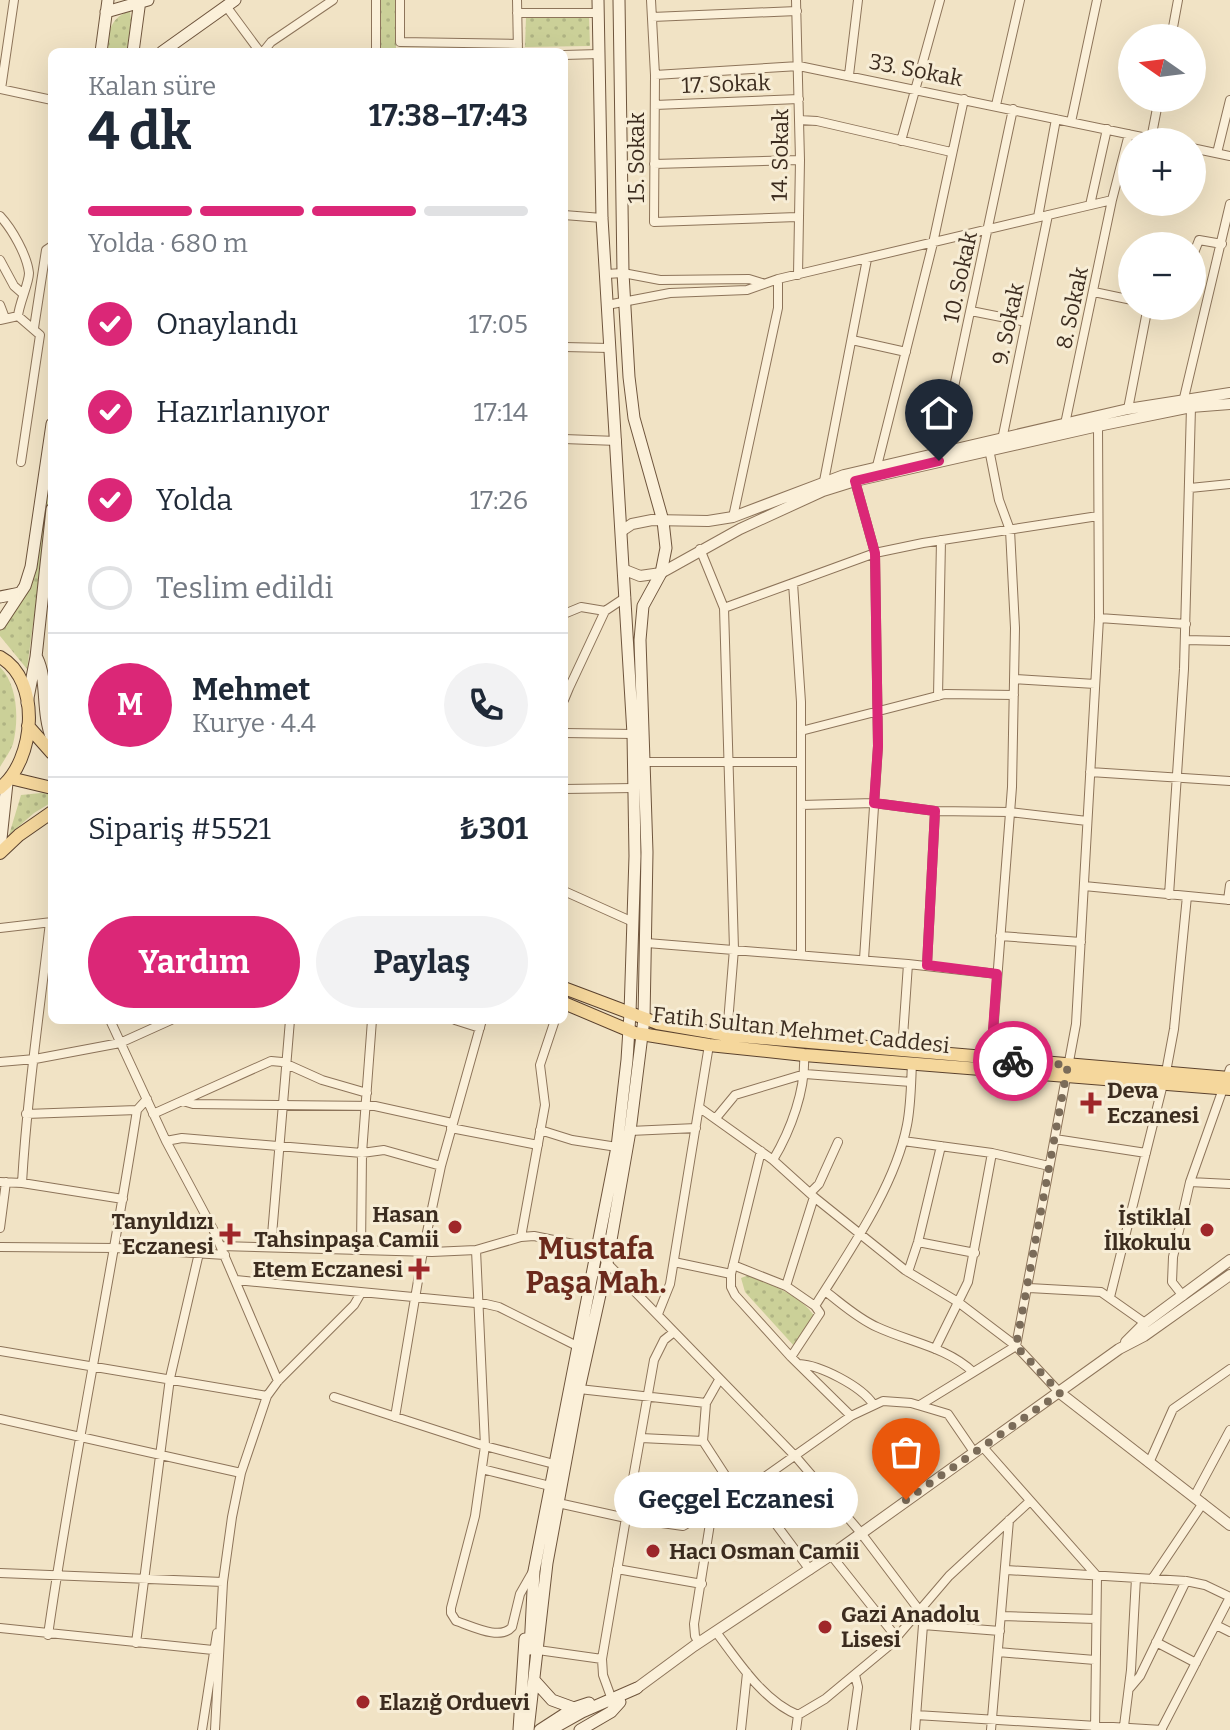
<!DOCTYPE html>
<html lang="tr">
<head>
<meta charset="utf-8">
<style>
  :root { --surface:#fff; --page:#f2f2f3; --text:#1f2937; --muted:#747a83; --line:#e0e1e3; --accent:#db2777 }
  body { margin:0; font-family:Bitter,serif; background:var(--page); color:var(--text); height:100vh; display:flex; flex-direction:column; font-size:30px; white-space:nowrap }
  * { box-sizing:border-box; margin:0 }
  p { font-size:26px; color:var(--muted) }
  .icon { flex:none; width:44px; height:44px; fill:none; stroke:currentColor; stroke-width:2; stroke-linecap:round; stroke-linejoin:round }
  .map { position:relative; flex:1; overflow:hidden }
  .panel { position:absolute; left:48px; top:48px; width:520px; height:976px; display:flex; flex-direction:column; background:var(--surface); border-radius:12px; box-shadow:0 8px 32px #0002 }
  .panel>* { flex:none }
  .needle { width:52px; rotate:284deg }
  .controls { position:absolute; left:1118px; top:24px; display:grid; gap:16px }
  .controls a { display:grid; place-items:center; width:88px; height:88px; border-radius:50%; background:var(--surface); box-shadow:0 8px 32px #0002; font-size:40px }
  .pin { position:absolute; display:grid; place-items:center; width:68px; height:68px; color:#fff; margin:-82px -34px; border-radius:50% 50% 50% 0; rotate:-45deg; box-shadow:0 0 8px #0007 }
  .pin .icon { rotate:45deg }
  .courier { position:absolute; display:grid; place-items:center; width:80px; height:80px; margin:-40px; border:6px solid #db2777; border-radius:50%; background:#fff; color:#222; box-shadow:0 2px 10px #0007 }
  .bubble { position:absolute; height:56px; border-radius:28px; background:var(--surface); box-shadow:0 8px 32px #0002; font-size:26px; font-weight:700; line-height:56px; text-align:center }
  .head em { font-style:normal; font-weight:700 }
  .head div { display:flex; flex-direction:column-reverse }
  .head { display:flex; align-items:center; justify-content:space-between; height:136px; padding:0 40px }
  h1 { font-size:52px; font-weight:700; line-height:60px }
  .bar { display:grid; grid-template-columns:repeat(4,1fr); gap:12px 8px; align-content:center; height:96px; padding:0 40px }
  .bar i { height:10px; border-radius:6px; background:var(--line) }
  .bar .selected { background:var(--accent) }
  .bar p { grid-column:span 4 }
  .line { display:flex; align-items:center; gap:20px; padding:0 40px; border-top:2px solid var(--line) }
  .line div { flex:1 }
  .round { display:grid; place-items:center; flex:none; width:84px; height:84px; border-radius:42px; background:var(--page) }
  ol { padding:0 40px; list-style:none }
  li { display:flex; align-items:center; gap:24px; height:88px }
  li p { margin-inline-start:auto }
  li .icon { padding:8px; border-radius:50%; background:var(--accent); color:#fff; stroke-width:4 }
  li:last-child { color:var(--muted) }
  li i { width:44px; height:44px; border:4px solid var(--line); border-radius:50% }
  .button { display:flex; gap:16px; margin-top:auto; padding:16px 40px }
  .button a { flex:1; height:92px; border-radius:48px; background:var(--accent); color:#fff; font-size:32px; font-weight:700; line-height:92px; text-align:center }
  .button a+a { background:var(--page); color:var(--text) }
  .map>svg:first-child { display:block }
  .grass { fill:url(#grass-dots) }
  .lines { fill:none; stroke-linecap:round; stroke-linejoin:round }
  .minor-casing { stroke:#8d745a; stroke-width:10 }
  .tertiary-casing { stroke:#8d745a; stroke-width:12 }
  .secondary-casing { stroke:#6f553d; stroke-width:13 }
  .primary-casing { stroke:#5b422e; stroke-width:14 }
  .minor { stroke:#fbf0d9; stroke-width:8 }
  .tertiary { stroke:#fbf0d9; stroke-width:10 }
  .secondary { stroke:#fbf0d9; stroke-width:11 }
  .primary { stroke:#f5d79c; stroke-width:12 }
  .done { stroke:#7b6c59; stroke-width:8; stroke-dasharray:0 14.4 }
  .route { stroke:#db2777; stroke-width:10 }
  .poi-dot { fill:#9f272a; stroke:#f7edd6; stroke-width:3 }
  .labels { text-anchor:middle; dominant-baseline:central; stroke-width:6; stroke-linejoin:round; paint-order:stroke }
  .street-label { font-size:22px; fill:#3c2c1f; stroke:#f7edd6 }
  .poi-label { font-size:22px; font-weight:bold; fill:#3c2c1f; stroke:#f7edd6; text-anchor:start }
  .district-label { font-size:30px; font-weight:bold; fill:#6b2a1c; stroke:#f7edd6 }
</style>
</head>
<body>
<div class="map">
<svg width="1230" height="1730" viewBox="0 0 1230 1730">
  <defs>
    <pattern id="grass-dots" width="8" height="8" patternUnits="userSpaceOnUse" patternTransform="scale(2)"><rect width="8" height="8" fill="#cbd098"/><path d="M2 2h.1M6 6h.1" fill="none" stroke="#afb383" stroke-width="1.8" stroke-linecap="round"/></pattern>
  </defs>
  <rect width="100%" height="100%" fill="#f1e3c5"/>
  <path class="grass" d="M380,0H396V52H380Z
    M130,11L131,20L127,52H108C107,34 110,17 130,11Z
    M589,16L590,46L525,47L526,17Z
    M52,438V481L27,669L0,636V627L24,596Z
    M0,667C18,685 19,720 13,744C10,752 4,760 0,767Z
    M41,793L52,794V802L34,813L9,835L21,795Z
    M749,1275C773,1286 800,1294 816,1318L795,1347L745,1292L741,1278Z"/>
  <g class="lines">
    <defs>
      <path id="minor" d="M400,0V42L518,44
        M517,0L518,52
        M651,0L655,75L654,222L797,217
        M796,0L800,160L798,275
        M226,6L260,52
        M517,13H598
        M652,17L797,11
        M1171,38L1178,0
        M263,52L271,42L333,0
        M376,52V0
        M564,55L599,54
        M655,75L799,66L1166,142
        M849,75L858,0
        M0,89L52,100
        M1,89L14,0
        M655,105L799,99
        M996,105L1020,0
        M799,120L817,121L951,152
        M1071,122L1097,0
        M1151,139L1159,98
        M901,141L940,0
        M1192,148L1230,156
        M1217,153L1230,100
        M654,164L800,160
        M1090,205L1107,129
        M564,215L602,218
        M0,216C12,229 27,255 29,273C29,283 19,304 18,316
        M1038,217L1056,119
        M1192,258L1199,240L1222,244
        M0,260L14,286L22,293
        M606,274L623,273L660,280L749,279L762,283
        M1094,292L1132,300
        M0,305L5,318
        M607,305L670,293L747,290L778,279L1112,200L1129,134
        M971,311L1026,322
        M0,320L18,316L40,335L21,462
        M34,328L46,250L52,246
        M852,340L906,352
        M564,347L609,348
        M1184,398L1230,204
        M1128,409L1148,306
        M1065,424L1112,200
        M564,439L617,441
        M1002,440L1048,215
        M989,449L999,500L1010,530L1015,628L1012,787L991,1059
        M940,453L1013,109
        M877,466L933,243L964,99
        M824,481L867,259
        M855,481L875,553L878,746L864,959
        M1190,488L1230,484
        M733,517L778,308V279
        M700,549L724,608L734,949L727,1035
        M793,583L801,702V954
        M724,608L875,553L923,543L1098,516
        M564,614L581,607L605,611
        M1099,618L1186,624
        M1185,640L1230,641
        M1014,679L1095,684
        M564,690L569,688L605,611L626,597
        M938,696L941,540
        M564,700L569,688
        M801,731L945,694L1014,695
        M564,733L633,734
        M645,762H801
        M1090,772L1230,781
        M564,789L634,788
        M801,805L874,803L935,811L1010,812L1087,821
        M1084,886L1230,900
        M564,891L633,922
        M1169,895L1184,669L1191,407
        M1228,900L1230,885
        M0,928L52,922
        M1000,936L1081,942
        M647,943L908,964L902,1051
        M908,964L997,974
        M927,965L935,811
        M110,1020L166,1141L213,1229L278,1381
        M455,1020L480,1028
        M0,1062L35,1059L120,1043L171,1020
        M1166,1072L1174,1029L1187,896
        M183,1101L193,1104L375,1106L452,1123
        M700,1108L773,1160L814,1197L786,1286L733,1265
        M26,1114L137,1110
        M153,1114L271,1061L282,1062L322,1080L367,1093
        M716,1118L735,1095L805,1074L911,1082
        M451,1128L538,1145
        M540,1130L572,1140L617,1147
        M630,1131L696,1128
        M1055,1139L1146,1153
        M166,1141L182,1138L362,1153L384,1150L441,1166
        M903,1141L992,1153L1049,1166
        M773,1160C791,1130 806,1089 804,1055
        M0,1182L22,1183L123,1199
        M1190,1182L1230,1184
        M22,1183C27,1096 40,1009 50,922
        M810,1193L819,1184L838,1142
        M814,1197L905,1270L958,1302L1016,1346L1060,1393
        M0,1228L6,1182
        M521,1237L545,1105L540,1065L555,1020
        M918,1242L975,1253
        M221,1246L432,1252L476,1250L521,1237L534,1236L598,1249L607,1263L796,1457L861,1533L919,1610L923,1625L915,1730
        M0,1247L116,1248L225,1255
        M271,1247L290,1020
        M361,1250L362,1153L372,1020
        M476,1250L485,1446L475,1516L451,1608V1613L456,1621C472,1626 500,1641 512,1627L520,1594L532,1573
        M674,1262L731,1274L761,1151
        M908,1272L918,1242L941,1146
        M731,1274V1287L735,1295L791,1357L851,1416
        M236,1280L486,1304L499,1307L577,1346
        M786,1286L815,1306L820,1313L791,1357
        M1029,1288L1101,1292L1145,1323
        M825,1291C841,1303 857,1318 877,1327C909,1342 947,1347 973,1372
        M1183,1296L1172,1282L1173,1257L1190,1182L1230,1069
        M1110,1297L1163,1084
        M815,1306C848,1253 895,1187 907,1125C911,1105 911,1083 912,1063
        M658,1314L670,1284L709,1045
        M674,1332L664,1340L654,1360L626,1518L683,1526L749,1488L851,1416L883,1401L911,1403L948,1414L974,1452
        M935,1349L968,1282L992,1153
        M0,1351L267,1396
        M799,1364C820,1365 861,1386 873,1404
        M719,1380L706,1403L703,1441L738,1495
        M579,1389L706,1403
        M334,1397L485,1446L554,1464
        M920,1405L1016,1346L1076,1024L1099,618L1098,426
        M395,1417L423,1251L441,1166L482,1020
        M0,1419L241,1473
        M641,1438L703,1441
        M982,1446L1097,1576L1095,1730
        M1149,1463L1173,1409L1230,1369
        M482,1469L550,1486
        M749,1488L810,1570
        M1194,1497L1230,1430
        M558,1503L626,1518L602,1659L603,1675L611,1697
        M831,1555L897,1638
        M617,1569L702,1584
        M1006,1570L1186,1581L1205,1585L1230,1597
        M0,1573L223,1582
        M1152,1579L1203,1503
        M1002,1616L1096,1619
        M923,1625L1000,1631
        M1216,1625L1230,1632
        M0,1628L213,1650
        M716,1632C738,1661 763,1701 798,1715L825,1699L890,1645L949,1576L1029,1502
        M48,1635C73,1459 110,1285 137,1110L147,1099
        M1156,1642L1196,1663
        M136,1643L170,1378L199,1253
        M699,1643L695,1636L694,1624L712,1511
        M538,1650L602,1659
        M998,1652L1095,1660
        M1129,1689L1140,1676L1186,1581
        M916,1715L1162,1730
        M1124,1726L1131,1670L1136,1578
        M202,1730L217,1633
        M215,1730L223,1582L232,1517L241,1473L267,1396L278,1381L354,1305L361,1293
        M741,1730L747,1673
        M796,1730L798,1715
        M852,1730L858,1687L855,1675
        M991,1730L1009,1520
        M1161,1730L1230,1597"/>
      <path id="tertiary" d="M623,530L632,524L652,520L708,521L733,517L844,475L1128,409L1230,393
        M625,570L640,576L661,573L740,529L823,491L855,481L1098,426L1191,407L1230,404
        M1126,1342L1145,1323L1230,1260
        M1060,1393L1230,1525
        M637,1688L694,1646L831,1555L1119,1349L1144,1336L1230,1275"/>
      <path id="secondary" d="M106,12L148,0
        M101,52L108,0
        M133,52L140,0
        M162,52L235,0
        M0,597L20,593
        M0,624L25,586L31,567L52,424
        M37,658C48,680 41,712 52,739
        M27,703L36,657L52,509
        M0,848L7,783
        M530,1649L534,1571L617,1147L627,1060L630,1013L635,856L633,734L602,218L598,0
        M534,1680L552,1700L574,1708
        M519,1730L525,1639
        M528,1730L547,1563L579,1389L607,1263L630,1131L644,1019L647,852L640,640L643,606L661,573L666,548L663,521L634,418L629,377L623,273L619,0
        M540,1730L574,1708L589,1703
        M550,1730L582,1712L637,1688
        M580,1730L611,1712L620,1702"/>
      <path id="primary" d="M0,657C42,680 35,761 0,788
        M28,726L52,753
        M10,778L52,788
        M0,853L19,835L52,812
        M564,988L657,1023L727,1035L1230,1078
        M564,1003L635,1033L709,1045L804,1055L1230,1089"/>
    </defs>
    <use href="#minor" class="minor-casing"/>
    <use href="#tertiary" class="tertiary-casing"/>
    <use href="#secondary" class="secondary-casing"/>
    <use href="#primary" class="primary-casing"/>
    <use href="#minor" class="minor"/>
    <use href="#tertiary" class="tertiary"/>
    <use href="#secondary" class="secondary"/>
    <use href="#primary" class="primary"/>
  </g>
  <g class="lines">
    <path class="done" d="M906,1500L1060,1393L1016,1346L1068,1065L1013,1061"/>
    <path class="route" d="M939,461L855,481L875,553L878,746L874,803L935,811L927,965L997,974L991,1059L1013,1061"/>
  </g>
  <g class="poi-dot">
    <path d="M1087 1091h8v8h8v8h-8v8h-8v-8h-8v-8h8z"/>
    <circle cx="455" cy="1227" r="8"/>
    <circle cx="1207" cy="1230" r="8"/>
    <path d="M226 1222h8v8h8v8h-8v8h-8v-8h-8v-8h8z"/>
    <path d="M415 1257h8v8h8v8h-8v8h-8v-8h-8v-8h8z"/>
    <circle cx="653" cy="1551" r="8"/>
    <circle cx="825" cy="1627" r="8"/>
    <circle cx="363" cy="1702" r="8"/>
  </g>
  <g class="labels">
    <g class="street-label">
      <text transform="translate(916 70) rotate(11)">33. Sokak</text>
      <text transform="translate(726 84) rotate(-2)">17. Sokak</text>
      <text transform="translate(780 155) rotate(-89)">14. Sokak</text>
      <text transform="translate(636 158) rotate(-90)">15. Sokak</text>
      <text transform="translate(960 277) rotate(-78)">10. Sokak</text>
      <text transform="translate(1072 308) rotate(-78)">8. Sokak</text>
      <text transform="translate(1008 324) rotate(-78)">9. Sokak</text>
      <text transform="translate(801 1030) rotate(6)">Fatih Sultan Mehmet Caddesi</text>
    </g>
    <g class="poi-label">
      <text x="1107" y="1090">Deva<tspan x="1107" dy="25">Eczanesi</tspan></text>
      <text x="439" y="1214" text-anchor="end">Hasan<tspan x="439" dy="25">Tahsinpaşa Camii</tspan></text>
      <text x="1191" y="1217" text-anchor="end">İstiklal<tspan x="1191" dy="25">İlkokulu</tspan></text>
      <text x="214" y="1221" text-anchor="end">Tanyıldızı<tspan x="214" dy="25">Eczanesi</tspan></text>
      <text x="403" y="1269" text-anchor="end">Etem Eczanesi</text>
      <text x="669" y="1551">Hacı Osman Camii</text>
      <text x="841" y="1614">Gazi Anadolu<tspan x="841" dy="25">Lisesi</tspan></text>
      <text x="379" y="1702">Elazığ Orduevi</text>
    </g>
    <g class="district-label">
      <text x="596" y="1249">Mustafa<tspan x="596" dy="34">Paşa Mah.</tspan></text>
    </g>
  </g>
</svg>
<div class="controls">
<a><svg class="needle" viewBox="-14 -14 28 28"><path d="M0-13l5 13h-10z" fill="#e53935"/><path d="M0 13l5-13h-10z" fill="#747a83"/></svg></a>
<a>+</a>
<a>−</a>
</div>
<div class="pin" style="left:906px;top:1500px;background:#ea580c"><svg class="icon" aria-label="bag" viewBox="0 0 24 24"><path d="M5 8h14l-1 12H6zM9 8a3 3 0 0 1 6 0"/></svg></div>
<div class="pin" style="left:939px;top:461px;background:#1f2937"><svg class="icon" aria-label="home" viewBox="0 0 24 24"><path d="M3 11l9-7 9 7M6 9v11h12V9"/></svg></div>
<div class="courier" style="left:1013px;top:1061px"><svg class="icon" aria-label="bike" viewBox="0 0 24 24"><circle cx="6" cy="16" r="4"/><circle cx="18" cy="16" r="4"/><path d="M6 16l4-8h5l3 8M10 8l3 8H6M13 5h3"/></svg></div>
<div class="bubble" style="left:614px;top:1472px;width:244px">Geçgel Eczanesi</div>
<section class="panel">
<div class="head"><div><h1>4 dk</h1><p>Kalan süre</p></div><em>17:38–17:43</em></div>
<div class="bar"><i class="selected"></i><i class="selected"></i><i class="selected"></i><i></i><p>Yolda · 680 m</p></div>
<ol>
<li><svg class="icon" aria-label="check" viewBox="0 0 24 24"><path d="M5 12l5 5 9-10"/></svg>Onaylandı<p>17:05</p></li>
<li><svg class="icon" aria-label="check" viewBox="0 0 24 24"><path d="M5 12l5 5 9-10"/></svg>Hazırlanıyor<p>17:14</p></li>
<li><svg class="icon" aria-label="check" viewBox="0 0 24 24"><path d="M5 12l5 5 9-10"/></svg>Yolda<p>17:26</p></li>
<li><i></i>Teslim edildi</li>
</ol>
<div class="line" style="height:144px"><b class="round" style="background:var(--accent);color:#fff">M</b><div><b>Mehmet</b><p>Kurye · 4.4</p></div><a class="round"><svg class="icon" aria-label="phone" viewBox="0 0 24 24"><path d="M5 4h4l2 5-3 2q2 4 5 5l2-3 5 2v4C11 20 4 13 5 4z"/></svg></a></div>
<div class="line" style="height:104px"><div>Sipariş #5521</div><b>₺301</b></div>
<div class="button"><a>Yardım</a><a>Paylaş</a></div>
</section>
</div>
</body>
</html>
